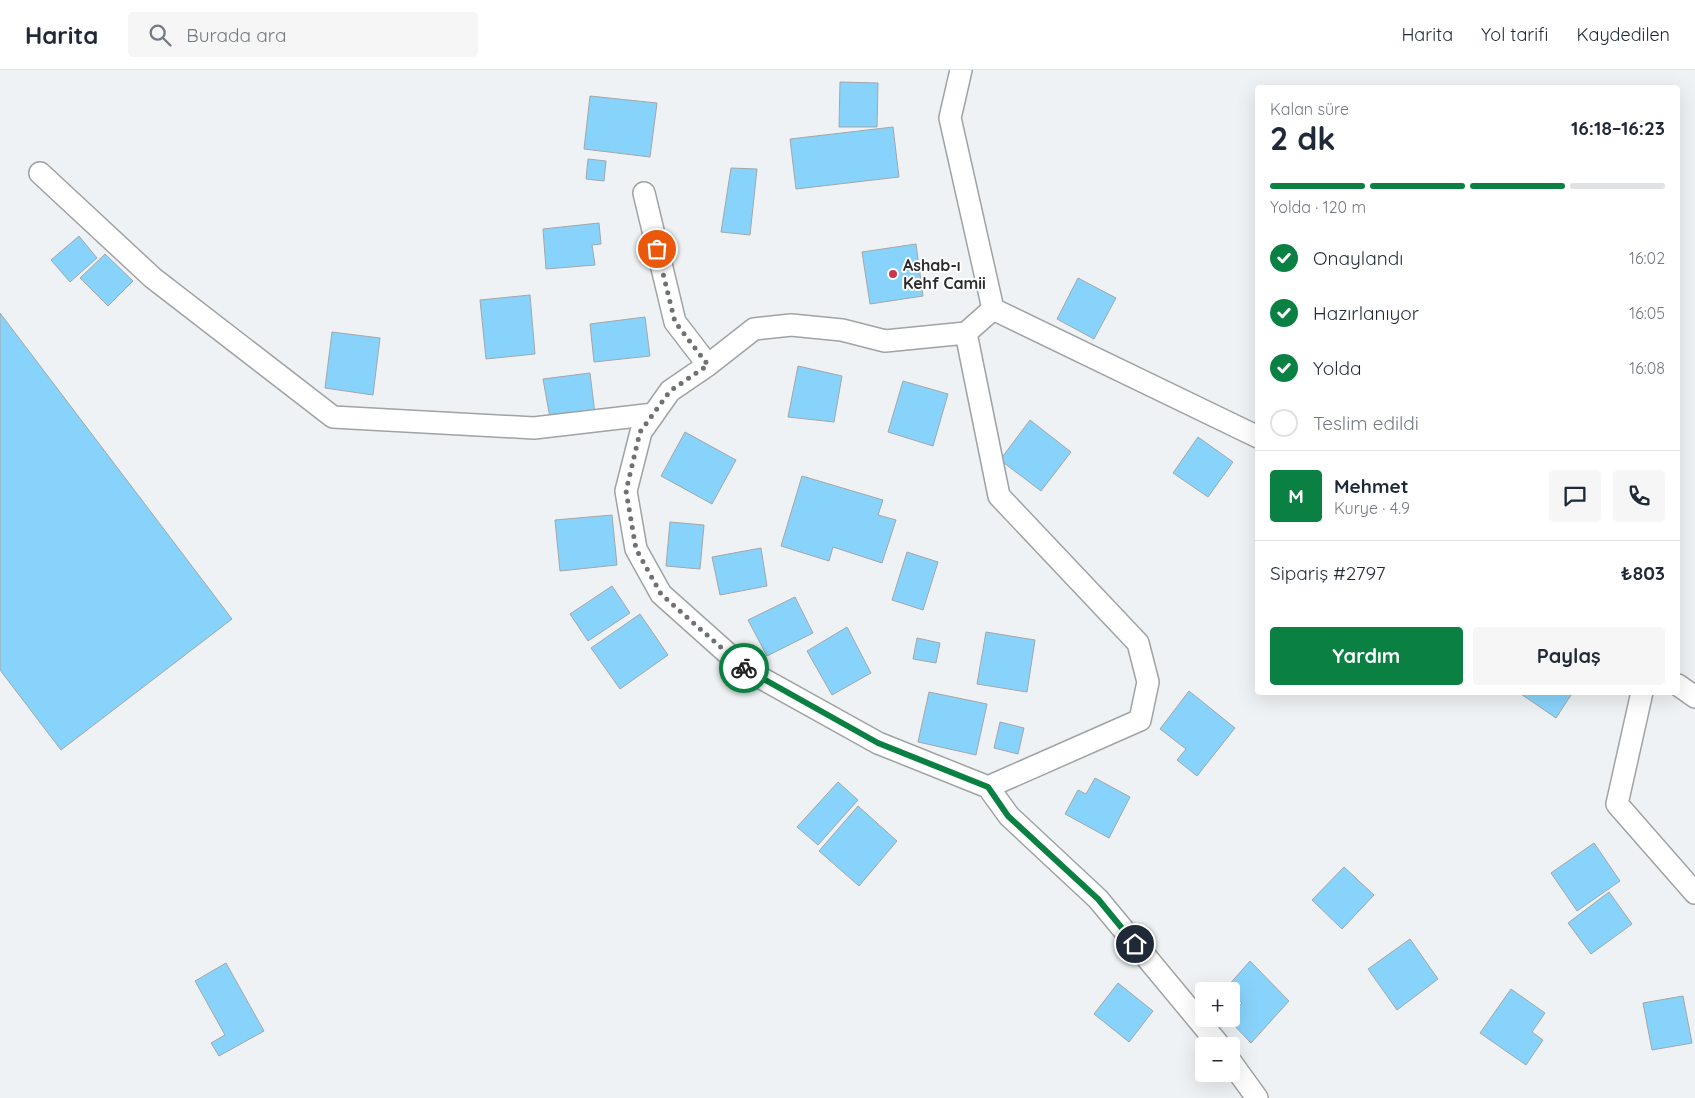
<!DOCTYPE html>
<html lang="tr">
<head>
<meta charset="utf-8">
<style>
  :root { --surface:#fff; --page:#f6f6f7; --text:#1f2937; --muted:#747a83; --line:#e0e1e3; --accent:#0b8043 }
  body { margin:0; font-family:Quicksand,sans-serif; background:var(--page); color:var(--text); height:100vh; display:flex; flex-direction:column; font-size:19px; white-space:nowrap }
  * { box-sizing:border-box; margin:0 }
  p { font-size:16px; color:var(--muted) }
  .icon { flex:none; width:28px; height:28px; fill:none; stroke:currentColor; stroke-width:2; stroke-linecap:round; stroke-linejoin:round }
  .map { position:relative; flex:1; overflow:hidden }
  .details { position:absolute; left:1255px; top:15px; width:425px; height:610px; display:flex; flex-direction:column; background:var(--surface); border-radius:5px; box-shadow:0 5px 20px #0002 }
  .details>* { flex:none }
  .tools { position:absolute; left:1195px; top:912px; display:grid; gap:10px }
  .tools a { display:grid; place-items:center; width:45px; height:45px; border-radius:5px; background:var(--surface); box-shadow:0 5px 20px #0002; font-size:25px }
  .pin { position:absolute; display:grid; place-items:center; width:42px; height:42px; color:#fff; margin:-21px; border:2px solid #fff; border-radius:50%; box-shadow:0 1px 5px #0007 }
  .courier { position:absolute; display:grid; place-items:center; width:50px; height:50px; margin:-25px; border:4px solid #0b8043; border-radius:50%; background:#fff; color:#222; box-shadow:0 1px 6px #0007 }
  .summary em { font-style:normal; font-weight:700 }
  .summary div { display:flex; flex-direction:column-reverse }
  .summary { display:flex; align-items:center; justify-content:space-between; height:85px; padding:0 15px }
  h1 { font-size:32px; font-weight:700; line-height:38px }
  .bar { display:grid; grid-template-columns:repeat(4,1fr); gap:8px 5px; align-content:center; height:60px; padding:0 15px }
  .bar i { height:6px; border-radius:4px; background:var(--line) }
  .bar .on { background:var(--accent) }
  .bar p { grid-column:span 4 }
  .line { display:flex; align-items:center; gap:12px; padding:0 15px; border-top:1px solid var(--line) }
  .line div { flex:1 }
  .round { display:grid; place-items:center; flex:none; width:52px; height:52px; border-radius:5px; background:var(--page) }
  ol { padding:0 15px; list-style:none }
  li { display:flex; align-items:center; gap:15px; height:55px }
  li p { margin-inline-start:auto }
  li .icon { padding:5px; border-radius:50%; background:var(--accent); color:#fff; stroke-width:4 }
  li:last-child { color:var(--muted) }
  li i { width:28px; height:28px; border:2px solid var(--line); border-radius:50% }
  .button { display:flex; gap:10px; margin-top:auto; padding:10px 15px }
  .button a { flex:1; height:58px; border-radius:5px; background:var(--accent); color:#fff; font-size:20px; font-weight:700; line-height:58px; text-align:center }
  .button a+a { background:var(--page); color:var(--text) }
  header { display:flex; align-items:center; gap:30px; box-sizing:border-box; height:70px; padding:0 25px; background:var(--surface); border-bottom:1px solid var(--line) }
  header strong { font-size:24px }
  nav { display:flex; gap:28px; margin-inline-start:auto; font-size:18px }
  .search { width:350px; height:45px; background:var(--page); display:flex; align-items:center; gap:12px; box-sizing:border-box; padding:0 18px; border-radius:5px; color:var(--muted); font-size:19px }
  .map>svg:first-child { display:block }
  .building { fill:#88d3fb; stroke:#a3a7a9 }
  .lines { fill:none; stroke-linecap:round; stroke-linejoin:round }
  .minor-casing { stroke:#9fa3a4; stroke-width:24 }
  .minor { stroke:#fff; stroke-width:21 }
  .done { stroke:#6f7173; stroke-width:5; stroke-dasharray:0 9 }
  .route { stroke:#0b8043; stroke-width:6 }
  .poi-dot { fill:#c9384c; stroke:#fff; stroke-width:2 }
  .labels { text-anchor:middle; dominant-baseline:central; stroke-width:4; stroke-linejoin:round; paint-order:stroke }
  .poi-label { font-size:16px; font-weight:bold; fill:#2b2c2d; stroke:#fff; text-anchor:start }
</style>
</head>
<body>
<header>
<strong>Harita</strong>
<div class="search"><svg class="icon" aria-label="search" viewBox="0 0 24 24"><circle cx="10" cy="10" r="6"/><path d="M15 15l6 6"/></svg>Burada ara</div>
<nav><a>Harita</a><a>Yol tarifi</a><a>Kaydedilen</a></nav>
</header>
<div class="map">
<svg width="1695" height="1028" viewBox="0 0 1695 1028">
  <rect width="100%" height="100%" fill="#eef2f4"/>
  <path class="building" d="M840,12L878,13L877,57H839Z
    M590,26L657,33L650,87L584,79Z
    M893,57L899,107L796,119L790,69Z
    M588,89L606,91L604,111L586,109Z
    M731,98L757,99L750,165L721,162Z
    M599,153L601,174L592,175L595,195L546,199L543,159Z
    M79,166L97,188L70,212L51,190Z
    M916,174L923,226L870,234L862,182Z
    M105,184L133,211L108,236L80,208Z
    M1078,208L1116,228L1094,269L1057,249Z
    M530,225L535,284L486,289L480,230Z
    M0,243L232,549L61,680L0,600Z
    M645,247L650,286L594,292L590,254Z
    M332,262L380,268L373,325L325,318Z
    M798,296L842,306L834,352L788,347Z
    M590,303L595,344L550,348L543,309Z
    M903,311L948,324L933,376L888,362Z
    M1030,350L1071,382L1041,421L1000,390Z
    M685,362L736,390L712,434L661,406Z
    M1198,367L1233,392L1208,427L1173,403Z
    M802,406L883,430L878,445L896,450L882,493L833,477L829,491L781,476Z
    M612,445L617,495L560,501L555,450Z
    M670,452L704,455L700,499L666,496Z
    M761,478L767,516L720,525L712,487Z
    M907,482L938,492L923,540L892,530Z
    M612,516L630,543L588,571L570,544Z
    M795,527L813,563L767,586L748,550Z
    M640,544L668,585L620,619L591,578Z
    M847,557L871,603L832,625L807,581Z
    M986,562L1035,570L1027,622L977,614Z
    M917,568L940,573L936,593L913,589Z
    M1189,621L1235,658L1197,706L1177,690L1186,679L1160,659Z
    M929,622L987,634L976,685L918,672Z
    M1518,622H1573L1556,648Z
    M1000,652L1024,658L1018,684L994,678Z
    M1095,708L1130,727L1109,768L1065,744L1078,720L1086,724Z
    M838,712L858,730L818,775L797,757Z
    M858,736L897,771L859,816L819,781Z
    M1594,773L1620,811L1577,841L1551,803Z
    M1344,797L1374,825L1342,859L1312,830Z
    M1609,822L1632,854L1591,884L1568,853Z
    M1410,869L1438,909L1397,940L1368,899Z
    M1250,891L1289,931L1251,973L1228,949H1231V942L1242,933L1227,917Z
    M226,893L264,961L219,986L211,973L225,965L195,911Z
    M1118,913L1153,941L1129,972L1094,944Z
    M1511,919L1545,943L1532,962L1543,970L1526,995L1480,963Z
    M1683,926L1692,973L1652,980L1643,933Z"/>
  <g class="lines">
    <defs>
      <path id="minor" d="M961,0L950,48L993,239
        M40,103L153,208L333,347L534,358L654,344
        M644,123L675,252L708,295
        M993,239L966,263L885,271L842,260L791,255L754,259L708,295L670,321L641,362L626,421L636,479L661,524L745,599L878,673L988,717L1009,746L1098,829L1220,976
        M993,239L1258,367
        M966,263L999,426L1138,573L1148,612L1140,650L988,717
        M1678,615L1695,627
        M1642,622L1617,734L1695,823
        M1231,992L1257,1028"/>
    </defs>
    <use href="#minor" class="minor-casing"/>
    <use href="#minor" class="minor"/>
  </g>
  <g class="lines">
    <path class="done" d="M657,179L675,252L708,295L670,321L640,362L626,421L636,479L661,524L744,598"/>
    <path class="route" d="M744,598L878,673L988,717L1008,746L1098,829L1135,874"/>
  </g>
  <circle class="poi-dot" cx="893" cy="204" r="5"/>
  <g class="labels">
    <g class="poi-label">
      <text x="903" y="195">Ashab-ı<tspan x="903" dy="18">Kehf Camii</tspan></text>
    </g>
  </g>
</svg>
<div class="tools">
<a>+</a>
<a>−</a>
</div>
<div class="pin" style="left:657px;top:179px;background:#ea580c"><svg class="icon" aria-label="bag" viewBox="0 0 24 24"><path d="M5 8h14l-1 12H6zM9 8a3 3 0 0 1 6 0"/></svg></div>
<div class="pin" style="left:1135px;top:874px;background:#1f2937"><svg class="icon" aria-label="home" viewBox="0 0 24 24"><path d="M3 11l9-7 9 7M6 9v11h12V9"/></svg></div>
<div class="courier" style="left:744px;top:598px"><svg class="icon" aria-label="bike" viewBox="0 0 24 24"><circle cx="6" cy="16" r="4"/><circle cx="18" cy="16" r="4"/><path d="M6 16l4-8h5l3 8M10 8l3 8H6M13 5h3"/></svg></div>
<section class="details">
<div class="summary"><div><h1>2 dk</h1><p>Kalan süre</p></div><em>16:18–16:23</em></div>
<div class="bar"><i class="on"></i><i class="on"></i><i class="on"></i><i></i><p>Yolda · 120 m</p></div>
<ol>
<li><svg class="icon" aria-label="check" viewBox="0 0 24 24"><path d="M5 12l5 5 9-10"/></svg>Onaylandı<p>16:02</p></li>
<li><svg class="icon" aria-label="check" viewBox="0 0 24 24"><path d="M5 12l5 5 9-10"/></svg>Hazırlanıyor<p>16:05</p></li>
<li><svg class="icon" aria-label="check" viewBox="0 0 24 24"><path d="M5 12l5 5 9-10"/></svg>Yolda<p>16:08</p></li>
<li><i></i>Teslim edildi</li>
</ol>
<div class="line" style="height:90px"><b class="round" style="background:var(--accent);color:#fff">M</b><div><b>Mehmet</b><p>Kurye · 4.9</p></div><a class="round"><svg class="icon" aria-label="chat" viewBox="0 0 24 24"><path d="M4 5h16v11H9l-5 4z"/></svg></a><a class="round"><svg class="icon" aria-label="phone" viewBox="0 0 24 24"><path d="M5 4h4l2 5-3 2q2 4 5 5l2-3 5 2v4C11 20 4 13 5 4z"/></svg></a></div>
<div class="line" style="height:65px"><div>Sipariş #2797</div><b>₺803</b></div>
<div class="button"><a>Yardım</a><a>Paylaş</a></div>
</section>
</div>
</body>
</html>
